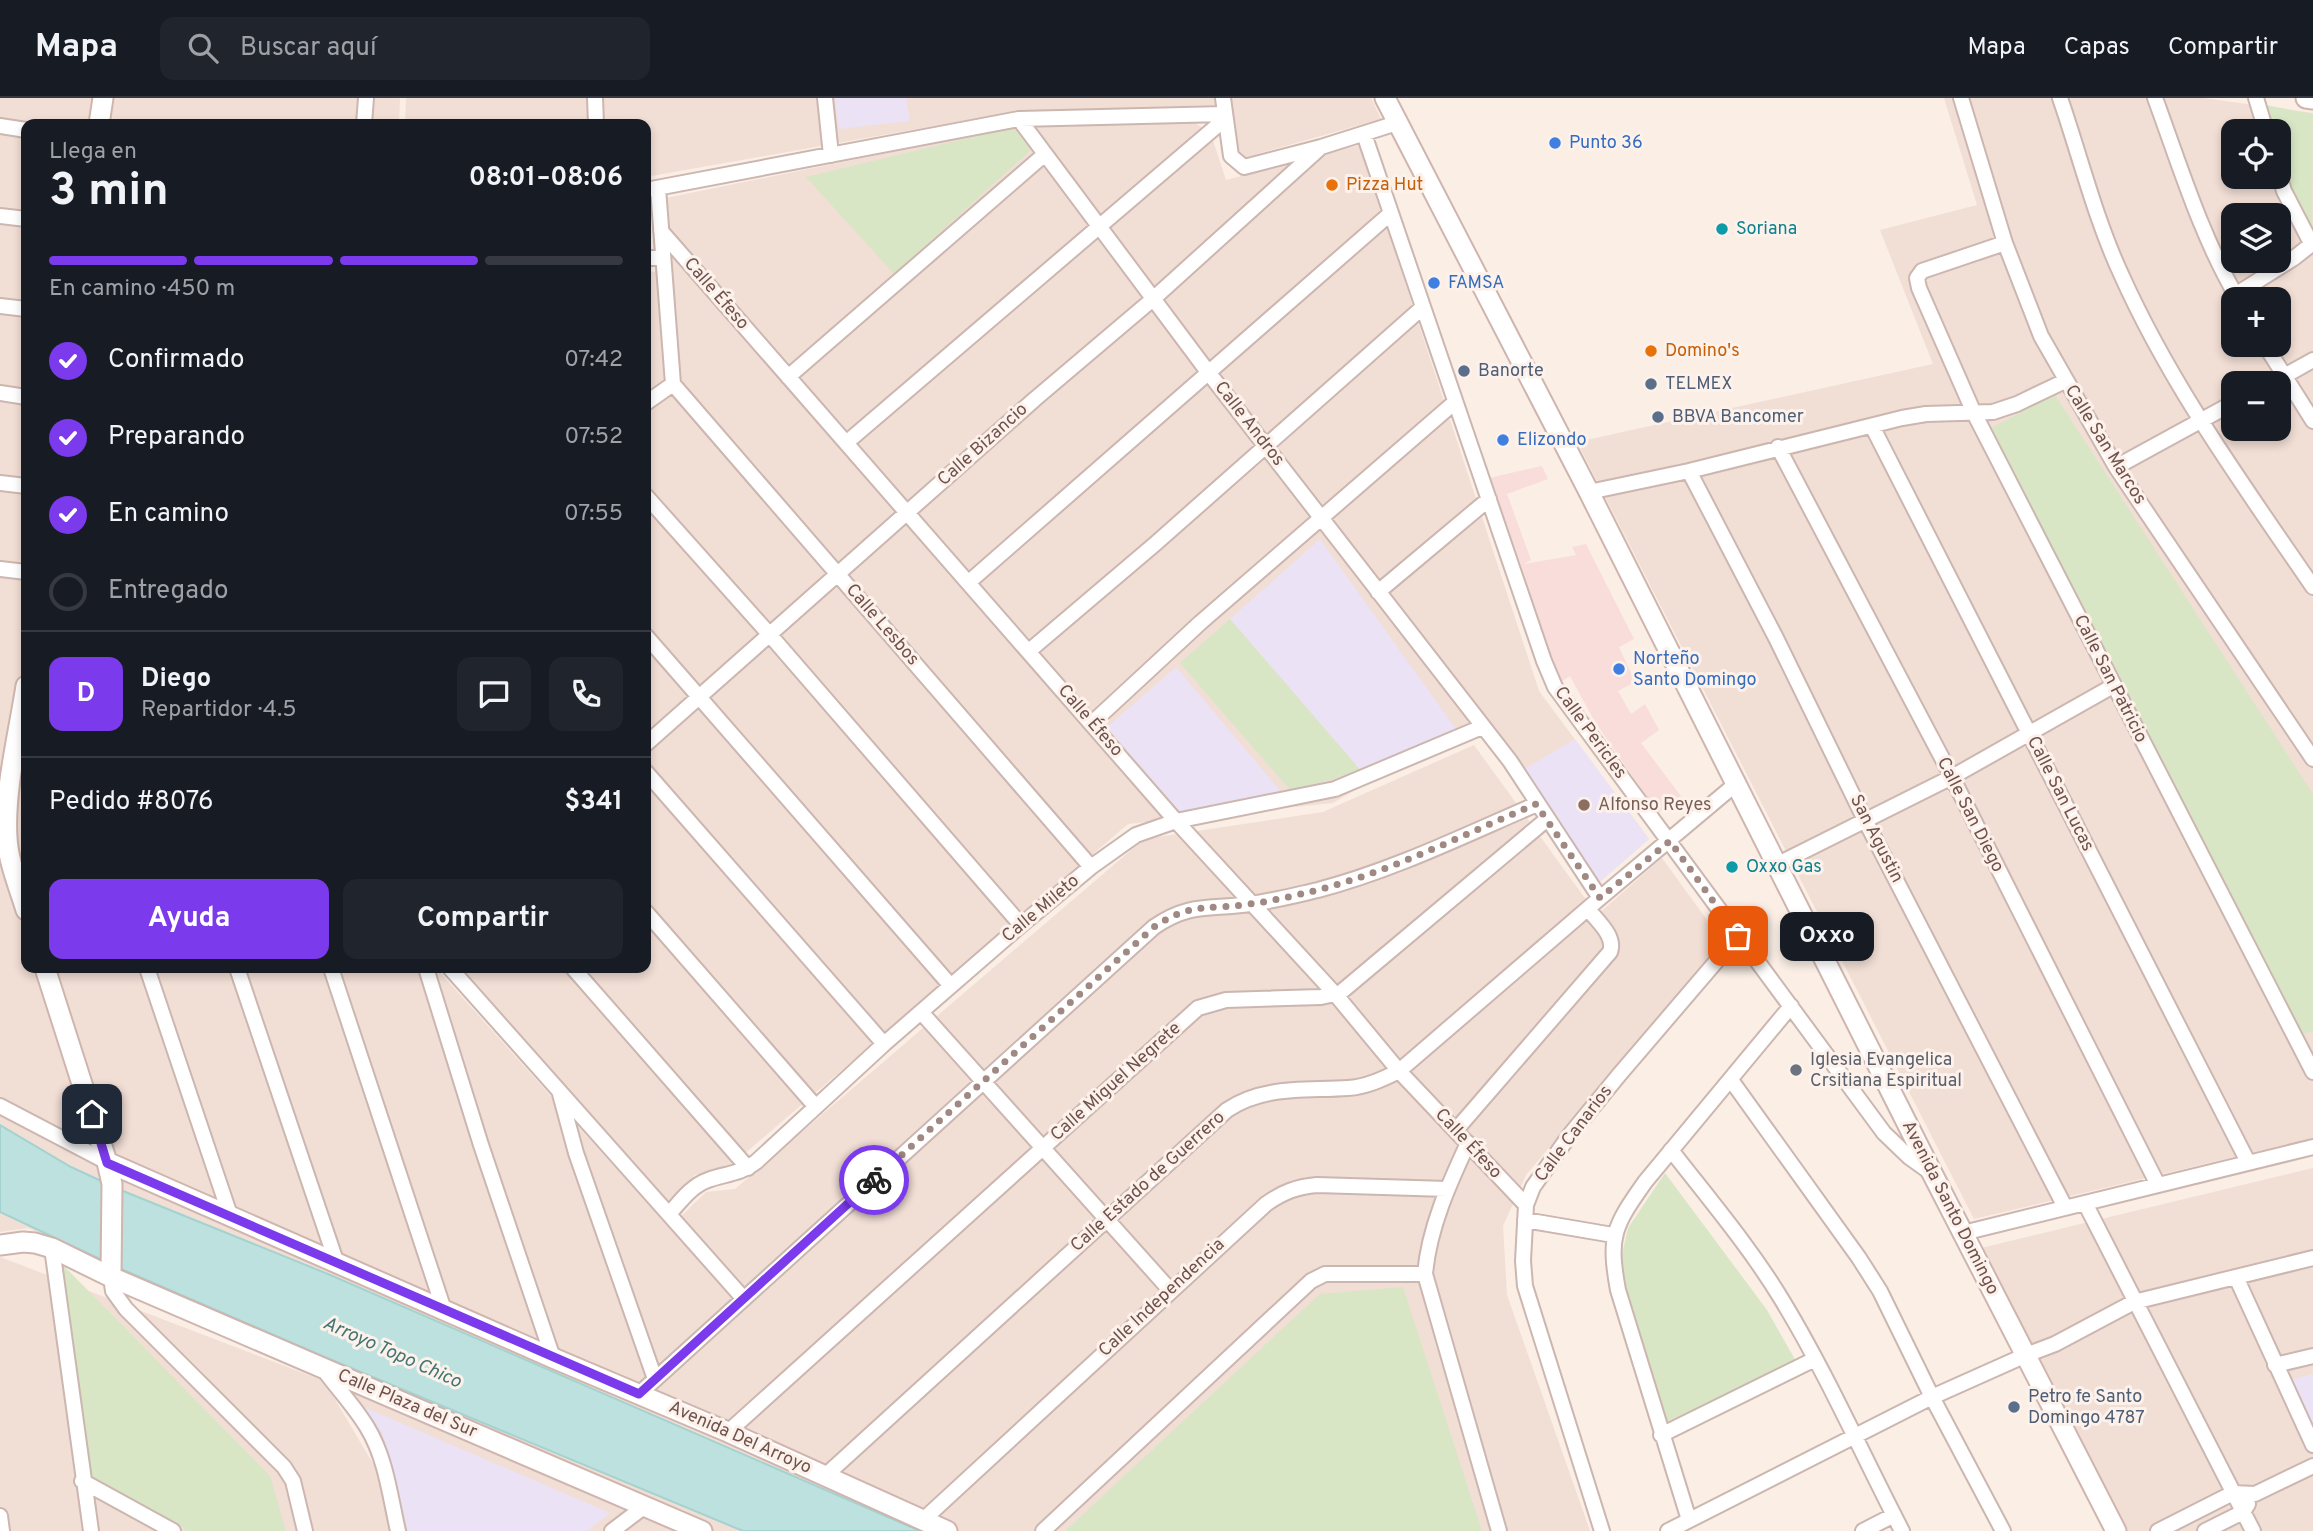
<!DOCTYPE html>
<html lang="es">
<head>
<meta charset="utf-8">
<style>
  :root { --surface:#171b24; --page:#20242c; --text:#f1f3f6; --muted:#9ea1a6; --line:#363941; --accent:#7c3aed }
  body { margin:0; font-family:Overpass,sans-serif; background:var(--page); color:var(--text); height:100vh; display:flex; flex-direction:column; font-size:26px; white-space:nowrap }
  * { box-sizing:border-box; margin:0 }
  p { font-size:23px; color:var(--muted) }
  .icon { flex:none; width:38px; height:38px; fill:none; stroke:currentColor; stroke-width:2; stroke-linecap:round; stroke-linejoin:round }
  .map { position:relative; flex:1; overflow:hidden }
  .side { position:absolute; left:21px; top:21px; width:630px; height:854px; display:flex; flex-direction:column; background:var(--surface); border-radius:14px; box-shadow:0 4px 10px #0003 }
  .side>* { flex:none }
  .tools { position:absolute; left:2221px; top:21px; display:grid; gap:14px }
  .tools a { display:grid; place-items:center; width:70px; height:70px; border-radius:14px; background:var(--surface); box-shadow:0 4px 10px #0003; font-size:35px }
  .pin { position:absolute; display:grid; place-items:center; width:60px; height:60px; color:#fff; margin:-30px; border-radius:14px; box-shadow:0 4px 10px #0006 }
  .courier { position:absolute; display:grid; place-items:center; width:70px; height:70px; margin:-35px; border:5px solid #7c3aed; border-radius:50%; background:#fff; color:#222; box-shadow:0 2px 9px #0007 }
  .bubble { position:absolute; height:49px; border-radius:14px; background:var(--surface); box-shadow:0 4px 10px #0003; font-size:23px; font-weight:700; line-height:49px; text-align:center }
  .headline em { font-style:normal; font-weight:700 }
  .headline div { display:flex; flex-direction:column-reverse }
  .headline { display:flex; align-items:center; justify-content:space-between; height:119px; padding:0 28px }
  h1 { font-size:46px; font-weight:700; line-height:52px }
  .bar { display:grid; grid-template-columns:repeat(4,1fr); gap:10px 7px; align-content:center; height:84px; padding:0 28px }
  .bar i { height:9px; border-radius:5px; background:var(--line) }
  .bar .on { background:var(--accent) }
  .bar p { grid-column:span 4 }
  .line { display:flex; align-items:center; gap:18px; padding:0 28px; border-top:2px solid var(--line) }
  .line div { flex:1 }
  .round { display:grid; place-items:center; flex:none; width:74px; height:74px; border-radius:14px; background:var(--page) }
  ol { padding:0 28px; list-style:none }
  li { display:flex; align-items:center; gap:21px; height:77px }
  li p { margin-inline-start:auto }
  li .icon { padding:7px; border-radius:50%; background:var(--accent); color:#fff; stroke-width:4 }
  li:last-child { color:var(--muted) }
  li i { width:38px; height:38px; border:4px solid var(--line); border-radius:50% }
  .action { display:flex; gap:14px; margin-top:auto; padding:14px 28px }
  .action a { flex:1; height:80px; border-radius:14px; background:var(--accent); color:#fff; font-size:28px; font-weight:700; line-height:80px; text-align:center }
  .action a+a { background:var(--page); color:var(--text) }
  header { display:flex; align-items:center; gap:42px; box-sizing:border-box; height:98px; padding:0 35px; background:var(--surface); border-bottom:2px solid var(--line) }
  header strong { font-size:33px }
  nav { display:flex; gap:38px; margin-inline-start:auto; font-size:24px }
  .search { width:490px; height:63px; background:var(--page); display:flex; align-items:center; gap:18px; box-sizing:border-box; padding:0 24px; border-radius:14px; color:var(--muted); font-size:26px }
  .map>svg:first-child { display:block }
  .residential { fill:#f1ded5; fill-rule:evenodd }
  .commercial { fill:#f9ddda }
  .education { fill:#ebe2f6 }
  .green { fill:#d9e6c5 }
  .water { fill:#bce1df; stroke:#a3d2cf; stroke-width:2 }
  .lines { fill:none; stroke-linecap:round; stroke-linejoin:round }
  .street-casing { stroke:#ccb6b0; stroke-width:18 }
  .secondary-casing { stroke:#cfb5ae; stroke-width:23 }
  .street { stroke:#fff; stroke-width:14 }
  .secondary { stroke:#fff; stroke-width:19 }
  .done { stroke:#a08982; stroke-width:7; stroke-dasharray:0 12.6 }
  .route { stroke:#7c3aed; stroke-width:9 }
  .shop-dot { fill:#3f7fe0; stroke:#fdf2eb; stroke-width:2.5 }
  .food-dot { fill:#e8710a; stroke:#fdf2eb; stroke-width:2.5 }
  .culture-dot { fill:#0f9aa8; stroke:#fdf2eb; stroke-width:2.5 }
  .service-dot { fill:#5c6f8a; stroke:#fdf2eb; stroke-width:2.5 }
  .education-dot { fill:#8d6e63; stroke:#fdf2eb; stroke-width:2.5 }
  .worship-dot { fill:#6b7280; stroke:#fdf2eb; stroke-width:2.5 }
  .labels { text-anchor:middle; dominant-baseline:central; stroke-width:6; stroke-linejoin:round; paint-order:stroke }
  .shop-label { font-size:18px; fill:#366cbe; stroke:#fdf2eb; text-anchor:start }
  .food-label { font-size:18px; fill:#c56008; stroke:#fdf2eb; text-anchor:start }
  .culture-label { font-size:18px; fill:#0d838f; stroke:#fdf2eb; text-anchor:start }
  .street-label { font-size:18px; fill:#70524d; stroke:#fdf2eb }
  .service-label { font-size:18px; fill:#4e5e75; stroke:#fdf2eb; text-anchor:start }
  .education-label { font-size:18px; fill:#785e54; stroke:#fdf2eb; text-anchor:start }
  .worship-label { font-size:18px; fill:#5b616d; stroke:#fdf2eb; text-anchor:start }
  .water-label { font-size:19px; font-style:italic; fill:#427472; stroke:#fdf2eb }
</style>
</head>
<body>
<header>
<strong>Mapa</strong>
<div class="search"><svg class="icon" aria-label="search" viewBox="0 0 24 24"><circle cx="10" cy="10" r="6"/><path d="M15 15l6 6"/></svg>Buscar aquí</div>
<nav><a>Mapa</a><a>Capas</a><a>Compartir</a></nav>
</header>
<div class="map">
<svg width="2313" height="1433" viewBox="0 0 2313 1433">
  <rect width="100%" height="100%" fill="#faeee5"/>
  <path class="residential" d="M0,0H400L399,26H26V870H436L669,1130L706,1094L735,1091L1144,741L1323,714L1474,647L1597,817L1662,760L1723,844L1526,1077L1503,1128L1507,1197L1590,1433H403L379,1344L308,1254L28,1130L0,1134Z
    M406,0H1371L1381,21L1239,61L1222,7L1018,13L646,79V26H405Z
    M1944,0H2203L2313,15V1040L1974,1121L1577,344L1933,266L1880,132L1977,107ZM2233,33H2278V79H2233ZM2233,117H2278V163H2233ZM2233,201H2278V247H2233ZM2233,285H2278V331H2233Z
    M1192,22L1211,37L1226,82L1360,47L1539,593L1649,741L1596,787L1483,616L1333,705L1128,726L729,1069L695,1077L669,1109L457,870H646V174L670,173L666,100L1014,29Z
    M2313,1070V1433H2121L1977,1151Z
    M0,1159L324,1283L385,1386L397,1433H0Z"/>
  <path class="commercial" d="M1542,368L1548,381L1507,396L1531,462L1524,466L1576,457L1572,449L1586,446L1634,541L1619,549L1635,584L1618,593L1631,616L1645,606L1659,632L1641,645L1681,698L1658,715L1595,624L1570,578L1559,585L1521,467L1489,380Z"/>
  <path class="education" d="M835,0H906L910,23L839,31Z
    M1320,441L1456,631L1362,674L1230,521Z
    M1176,569L1282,695L1180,714L1107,629Z
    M1575,641L1649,741L1596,787L1521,673Z
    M2313,1276V1327L2290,1282Z
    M359,1307L610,1415L587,1433H408L382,1335Z"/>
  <path class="green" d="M2260,6L2313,16L2312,134C2287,96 2279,80 2278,33H2269Z
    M1014,29L1031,52L894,176L806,79Z
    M2055,297L2313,696V933L2299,937L1989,331Z
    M1230,521L1362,674L1290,692L1180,565Z
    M1665,1075L1767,1212L1797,1265L1664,1325L1618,1174L1628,1130Z
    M61,1165L270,1378L286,1433H185L184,1430L84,1374Z
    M1403,1189L1482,1433H1065L1320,1196Z"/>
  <path class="water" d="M0,1027L71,1069L123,1093L328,1176L920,1433H743L327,1260L119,1170L0,1114Z"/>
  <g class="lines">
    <defs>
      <path id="street" d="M595,0L596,26
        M825,0L831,57
        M1223,0L1231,58L1244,69L1321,49L1397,25
        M1961,0L2005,145L2041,238L2116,369L2313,661
        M2060,0C2080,58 2095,120 2121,176C2171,288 2244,388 2313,489
        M2155,0C2180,68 2201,138 2238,201
        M2256,0L2266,33
        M1019,21L1208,274L1510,663L1600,800
        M364,26L366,0
        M0,28L26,32
        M1364,36L1544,563L1555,589L1884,1035L1909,1059L1930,1074
        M2278,73L2284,93L2312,147
        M658,90L673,286
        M646,92L1019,21L1224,16
        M0,118L26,121
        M661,133L1176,723L1336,897L1399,973L1526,1107
        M2005,145L1922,173L1917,180L1919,190L1974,315L2313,974
        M646,160H663
        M2235,197L2294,160L2313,145
        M0,208L26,211
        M2265,247L2313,323
        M788,279L1045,56
        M2272,285L2313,262
        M673,286L1091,769
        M0,295L26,299
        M646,305L673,286
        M1872,328L2248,1064
        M846,345L1225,21
        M1778,349L1952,679L2158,1087
        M2116,369L2233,305
        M1689,373L1776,540L1865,722L2065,1109
        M0,385L26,388
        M1589,394L1689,373L1902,320L1926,316L1993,314L2017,306L2065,283
        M646,398L770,537L1021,827
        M0,471L26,474
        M969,484L1391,115
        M1378,494L1489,401
        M646,538L951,888
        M1029,553L1155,446L1423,209
        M1092,625L1200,525L1455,304
        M646,646L1035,301L1153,201L1321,49
        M646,674L884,946
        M1778,766L1952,679L2113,588
        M646,814L816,1009
        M147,870L231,1120
        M237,870L337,1166
        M331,870L444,1212
        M426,870L481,1047L553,1260
        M450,870L744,1201
        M573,870L748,1070
        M921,914L1170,1192
        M1731,982L1859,1160L1880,1193L1932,1299L2003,1433
        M560,996L576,1055L655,1281
        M0,1008L107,1064
        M1456,1032L1610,854C1616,838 1597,823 1588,811
        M1468,1045C1449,1086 1429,1130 1425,1176L1499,1433
        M1671,1052C1709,1101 1750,1149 1782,1202C1827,1276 1862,1356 1902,1433
        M2085,1105L2253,1433
        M669,1116C680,1104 691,1088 708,1082C724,1076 741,1076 756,1064L884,946L1021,827L1091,769L1136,737L1176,723L1335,691L1482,629
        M1525,1122L1613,1137
        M1963,1135L2313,1049
        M52,1150L91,1433
        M111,1179L113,1193L126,1211L284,1369L293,1383L305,1433
        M2236,1179L2313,1347
        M2275,1267L2313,1258
        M324,1272C338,1291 355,1309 367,1329C386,1360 390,1398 398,1433
        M639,1296L1154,829C1190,804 1210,812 1250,806C1273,803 1296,797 1318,792C1394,772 1465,737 1537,706
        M728,1334L1198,910L1226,902L1321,899L1340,895L1546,722
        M1661,1337L1815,1261
        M825,1378L1227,1012C1264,987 1306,993 1348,990C1366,989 1383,981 1399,973L1600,800L1737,685
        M82,1383L173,1433
        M0,1418L2,1433
        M923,1422L1266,1106C1283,1094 1296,1089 1317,1087L1447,1091
        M1689,1422L1618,1192C1608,1138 1614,1128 1645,1084L1791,908
        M612,1433L645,1408
        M1043,1433L1311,1183L1325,1176H1425
        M1602,1433L1525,1188L1523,1163L1526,1107L1533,1089L1569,1038L1619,977L1738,838
        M1668,1433L1932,1299L2026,1257L2055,1246L2134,1204L2313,1160
        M1863,1433L1894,1417
        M2158,1433L2233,1395L2255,1396L2313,1368
        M2205,1433L2243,1414L2248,1406"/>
      <path id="secondary" d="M1385,0L1589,394L1932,1075L2116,1433
        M2306,0L2313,1
        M99,26L103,0
        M26,588C19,634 4,692 7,739C8,763 19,789 26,812
        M45,870L107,1064L112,1086L111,1179
        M107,1064L553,1260L728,1334L947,1433
        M0,1147L23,1144L35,1145L52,1150L111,1179L702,1433"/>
    </defs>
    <use href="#street" class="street-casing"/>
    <use href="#secondary" class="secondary-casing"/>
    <use href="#street" class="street"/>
    <use href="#secondary" class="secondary"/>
  </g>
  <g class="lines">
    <path class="done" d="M874,1082L1154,829C1190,804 1210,812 1250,806C1273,803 1296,797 1318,792C1394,772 1465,736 1536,706L1600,800L1670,743L1738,838"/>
    <path class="route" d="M92,1016L107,1065L639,1296L874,1082"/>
  </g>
  <g class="shop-dot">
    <circle cx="1555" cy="45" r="7"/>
    <circle cx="1434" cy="185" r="7"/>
    <circle cx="1503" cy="342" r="7"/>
    <circle cx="1619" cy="571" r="7"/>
  </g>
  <g class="food-dot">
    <circle cx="1332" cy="87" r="7"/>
    <circle cx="1651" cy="253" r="7"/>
  </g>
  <g class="culture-dot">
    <circle cx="1722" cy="131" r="7"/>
    <circle cx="1732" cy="769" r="7"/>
  </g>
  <g class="service-dot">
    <circle cx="1464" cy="273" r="7"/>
    <circle cx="1651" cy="286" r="7"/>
    <circle cx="1658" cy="319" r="7"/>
    <circle cx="2014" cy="1309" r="7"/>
  </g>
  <circle class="education-dot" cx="1584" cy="707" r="7"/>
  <circle class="worship-dot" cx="1796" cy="972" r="7"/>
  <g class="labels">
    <g class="shop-label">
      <text x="1569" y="45">Punto 36</text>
      <text x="1448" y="185">FAMSA</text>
      <text x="1517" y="342">Elizondo</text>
      <text x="1633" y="561">Norteño<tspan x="1633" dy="21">Santo Domingo</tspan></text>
    </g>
    <g class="food-label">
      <text x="1346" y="87">Pizza Hut</text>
      <text x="1665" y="253">Domino's</text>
    </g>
    <g class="culture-label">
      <text x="1736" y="131">Soriana</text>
      <text x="1746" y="769">Oxxo Gas</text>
    </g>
    <g class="street-label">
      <text transform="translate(716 196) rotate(49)">Calle Éfeso</text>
      <text transform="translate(1249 326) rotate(52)">Calle Andros</text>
      <text transform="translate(983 347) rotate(-42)">Calle Bizancio</text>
      <text transform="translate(2105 347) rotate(58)">Calle San Marcos</text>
      <text transform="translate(882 527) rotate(49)">Calle Lesbos</text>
      <text transform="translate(2110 581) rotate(63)">Calle San Patricio</text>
      <text transform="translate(1090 623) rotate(49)">Calle Éfeso</text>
      <text transform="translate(1590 635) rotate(54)">Calle Pericles</text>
      <text transform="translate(2060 696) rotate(63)">Calle San Lucas</text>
      <text transform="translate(1970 717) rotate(63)">Calle San Diego</text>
      <text transform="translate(1876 741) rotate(63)">San Agustin</text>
      <text transform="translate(1041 811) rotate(-40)">Calle Mileto</text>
      <text transform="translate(1116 984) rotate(-42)">Calle Miguel Negrete</text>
      <text transform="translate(1574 1036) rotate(-53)">Calle Canarios</text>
      <text transform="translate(1468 1046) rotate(47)">Calle Éfeso</text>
      <text transform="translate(1148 1084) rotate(-42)">Calle Estado de Guerrero</text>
      <text transform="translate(1950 1110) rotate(63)">Avenida Santo Domingo</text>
      <text transform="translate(1162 1200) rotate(-43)">Calle Independencia</text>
      <text transform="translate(407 1306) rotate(23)">Calle Plaza del Sur</text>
      <text transform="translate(740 1340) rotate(24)">Avenida Del Arroyo</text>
    </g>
    <g class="service-label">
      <text x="1478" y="273">Banorte</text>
      <text x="1665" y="286">TELMEX</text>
      <text x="1672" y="319">BBVA Bancomer</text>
      <text x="2028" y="1299">Petro fe Santo<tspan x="2028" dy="21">Domingo 4787</tspan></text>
    </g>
    <g class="education-label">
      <text x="1598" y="707">Alfonso Reyes</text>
    </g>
    <g class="worship-label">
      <text x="1810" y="962">Iglesia Evangelica<tspan x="1810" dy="21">Crsitiana Espiritual</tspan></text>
    </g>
    <g class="water-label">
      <text transform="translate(392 1255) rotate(24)">Arroyo Topo Chico</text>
    </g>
  </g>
</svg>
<div class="tools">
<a><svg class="icon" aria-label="locate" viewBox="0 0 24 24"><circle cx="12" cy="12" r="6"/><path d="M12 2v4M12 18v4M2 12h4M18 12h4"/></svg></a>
<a><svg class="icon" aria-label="layers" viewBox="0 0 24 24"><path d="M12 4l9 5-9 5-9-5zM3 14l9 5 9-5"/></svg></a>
<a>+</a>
<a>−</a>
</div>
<div class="pin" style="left:1738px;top:838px;background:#ea580c"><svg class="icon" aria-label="bag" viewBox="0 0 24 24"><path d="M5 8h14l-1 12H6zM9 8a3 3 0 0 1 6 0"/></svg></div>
<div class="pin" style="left:92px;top:1016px;background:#1f2937"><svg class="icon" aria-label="home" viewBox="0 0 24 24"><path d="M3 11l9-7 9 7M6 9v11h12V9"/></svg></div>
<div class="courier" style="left:874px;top:1082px"><svg class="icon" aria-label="bike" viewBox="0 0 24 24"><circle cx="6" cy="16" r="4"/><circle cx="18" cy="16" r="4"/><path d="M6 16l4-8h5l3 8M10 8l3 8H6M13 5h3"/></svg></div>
<div class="bubble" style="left:1780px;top:814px;width:94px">Oxxo</div>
<section class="side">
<div class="headline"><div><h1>3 min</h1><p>Llega en</p></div><em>08:01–08:06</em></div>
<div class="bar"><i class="on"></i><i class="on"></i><i class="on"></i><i></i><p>En camino · 450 m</p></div>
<ol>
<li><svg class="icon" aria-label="check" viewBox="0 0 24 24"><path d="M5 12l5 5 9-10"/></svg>Confirmado<p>07:42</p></li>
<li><svg class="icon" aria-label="check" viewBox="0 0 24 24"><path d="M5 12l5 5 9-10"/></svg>Preparando<p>07:52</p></li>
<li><svg class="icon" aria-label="check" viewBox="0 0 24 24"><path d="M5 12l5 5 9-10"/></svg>En camino<p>07:55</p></li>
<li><i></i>Entregado</li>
</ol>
<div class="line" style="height:126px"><b class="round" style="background:var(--accent);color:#fff">D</b><div><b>Diego</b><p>Repartidor · 4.5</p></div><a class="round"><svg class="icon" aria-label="chat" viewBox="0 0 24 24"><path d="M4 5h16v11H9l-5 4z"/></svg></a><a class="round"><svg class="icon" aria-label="phone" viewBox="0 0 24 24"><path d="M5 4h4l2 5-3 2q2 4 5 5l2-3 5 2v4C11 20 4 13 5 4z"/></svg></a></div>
<div class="line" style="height:91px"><div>Pedido #8076</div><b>$341</b></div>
<div class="action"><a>Ayuda</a><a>Compartir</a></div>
</section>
</div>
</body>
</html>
